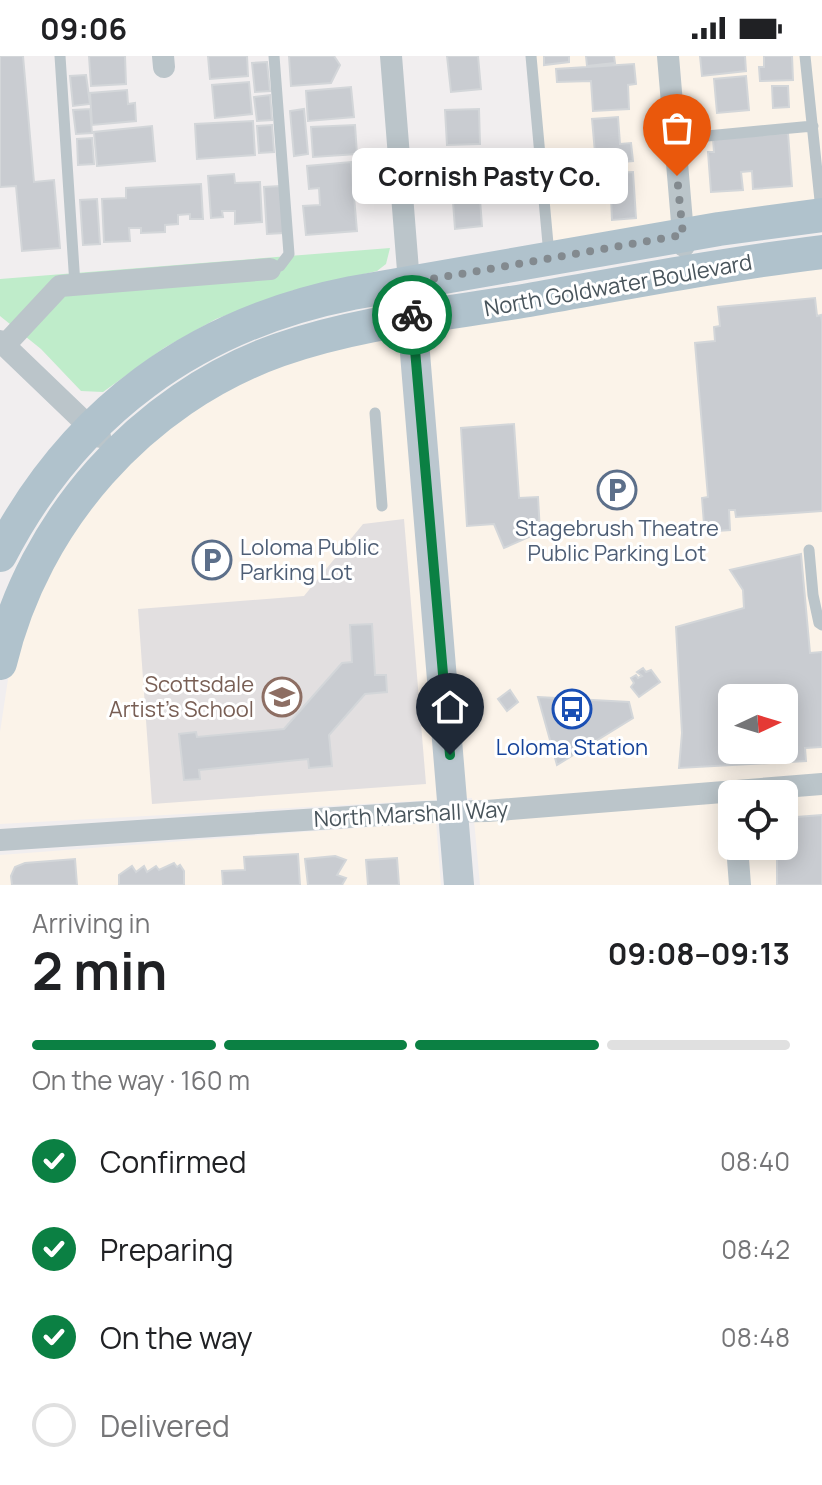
<!DOCTYPE html>
<html lang="en">
<head>
<meta charset="utf-8">
<style>
  :root { --surface:#fff; --page:#f2f2f2; --text:#202124; --muted:#757577; --line:#e0e0e0; --accent:#0b8043 }
  body { margin:0; font-family:Manrope,sans-serif; background:var(--page); color:var(--text); height:100vh; display:flex; flex-direction:column; font-size:30px; white-space:nowrap }
  * { box-sizing:border-box; margin:0 }
  p { font-size:26px; color:var(--muted) }
  .icon { flex:none; width:44px; height:44px; fill:none; stroke:currentColor; stroke-width:2; stroke-linecap:round; stroke-linejoin:round }
  .map { position:relative; height:829px; overflow:hidden }
  .panel { display:flex; flex-direction:column; background:var(--surface); flex:1 }
  .panel>* { flex:none }
  .needle { width:52px; rotate:86deg }
  .tools { position:absolute; left:718px; top:628px; display:grid; gap:16px }
  .tools a { display:grid; place-items:center; width:80px; height:80px; border-radius:12px; background:var(--surface); box-shadow:0 4px 20px #0003; font-size:40px }
  .pin { position:absolute; display:grid; place-items:center; width:68px; height:68px; color:#fff; margin:-82px -34px; border-radius:50% 50% 50% 0; rotate:-45deg; box-shadow:0 0 8px #0007 }
  .pin .icon { rotate:45deg }
  .courier { position:absolute; display:grid; place-items:center; width:80px; height:80px; margin:-40px; border:6px solid #0b8043; border-radius:50%; background:#fff; color:#222; box-shadow:0 2px 10px #0007 }
  .bubble { position:absolute; height:56px; border-radius:12px; background:var(--surface); box-shadow:0 4px 20px #0003; font-size:26px; font-weight:700; line-height:56px; text-align:center }
  .headline em { font-style:normal; font-weight:700 }
  .headline div { display:flex; flex-direction:column-reverse }
  .headline { display:flex; align-items:center; justify-content:space-between; height:136px; padding:0 32px }
  h1 { font-size:52px; font-weight:700; line-height:60px }
  .bar { display:grid; grid-template-columns:repeat(4,1fr); gap:12px 8px; align-content:center; height:96px; padding:0 32px }
  .bar i { height:10px; border-radius:6px; background:var(--line) }
  .bar .active { background:var(--accent) }
  .bar p { grid-column:span 4 }
  ol { padding:0 32px; list-style:none }
  li { display:flex; align-items:center; gap:24px; height:88px }
  li p { margin-inline-start:auto }
  li .icon { padding:8px; border-radius:50%; background:var(--accent); color:#fff; stroke-width:4 }
  li:last-child { color:var(--muted) }
  li i { width:44px; height:44px; border:4px solid var(--line); border-radius:50% }
  .status { display:flex; justify-content:space-between; align-items:center; height:56px; padding:0 40px; background:var(--surface); direction:ltr }
  .status svg { height:22px; fill:currentColor }
  .map>svg:first-child { display:block }
  .commercial { fill:#fbf3e9; fill-rule:evenodd }
  .education { fill:#e2dfe0 }
  .green { fill:#bfecca }
  .building { fill:#c9ccd1; stroke:#d3d6d9; stroke-width:2; fill-rule:evenodd }
  .lines { fill:none; stroke-linecap:round; stroke-linejoin:round }
  .lane { stroke:#bbc5ca; stroke-width:11 }
  .street { stroke:#bbc5ca; stroke-width:22 }
  .secondary { stroke:#bbc7cf; stroke-width:30 }
  .primary { stroke:#b0c2cc; stroke-width:34 }
  .done { stroke:#838a8f; stroke-width:8; stroke-dasharray:0 14.4 }
  .route { stroke:#0b8043; stroke-width:10 }
  .labels { text-anchor:middle; dominant-baseline:central; stroke-width:6; stroke-linejoin:round; paint-order:stroke }
  .street-label { font-size:22px; fill:#48545b; stroke:#fff }
  .service-label { font-size:22px; fill:#4e5e75; stroke:#fff }
  .education-label { font-size:22px; fill:#785e54; stroke:#fff; text-anchor:end }
  .transit-label { font-size:22px; fill:#164399; stroke:#fff }
</style>
</head>
<body>
<div class="status"><b>09:06</b><svg viewBox="0 0 49 12"><path d="M0 12V9h3v3zM5 12V6h3v6zM10 12V3h3v9zM15 12V0h3v12zM26 1h20v11H26zM47 4h2v5h-2z"/></svg></div>
<div class="map">
<svg width="822" height="829" viewBox="0 0 822 829">
  <rect width="100%" height="100%" fill="#f1eeef"/>
  <path class="commercial" d="M527,0H822V150L544,189Z
    M822,204V829H480L472,742L0,768V676L12,597L53,495L122,408L168,368L289,301ZM732,642H784V694H732ZM732,738H784V790H732Z
    M436,766L441,829H0V799Z"/>
  <path class="education" d="M404,463L426,728L152,748L138,553L304,540L363,468Z"/>
  <path class="green" d="M390,192L386,208L377,215L291,235L216,263L164,292L103,336L81,335L41,293L0,260V223Z"/>
  <path class="building" d="M0,0H23L34,126L54,124L60,192L22,195L16,130L0,131Z
    M89,0H125L126,28L91,30Z
    M208,0H247L248,20L210,23Z
    M289,0H334L340,9L331,27L291,30Z
    M447,0H478L481,33L451,36Z
    M544,0H569V6L544,9Z
    M586,0H614L615,7L587,10Z
    M700,0H745L746,15L702,20Z
    M764,0H792L793,24L760,25L759,11H764Z
    M267,6L270,35L255,36L252,7Z
    M634,8L636,28L628,29L629,53L593,55L591,25L557,26L556,13Z
    M86,19L90,48L73,50L70,20Z
    M746,20L749,54L717,57L714,23Z
    M249,26L252,58L215,62L212,29Z
    M772,30H788L789,51L773,52Z
    M351,31L354,61L308,65L306,35Z
    M127,34L128,48L135,47L136,65L92,69L90,37Z
    M270,39L272,64L257,65L254,41Z
    M90,53L92,77L76,78L73,54Z
    M304,53L308,98L294,100L290,55Z
    M479,53L480,88L447,89L445,54Z
    M618,61L620,88L631,87L633,105L596,108L592,63Z
    M253,65L255,99L197,103L195,68Z
    M272,69L274,96L259,97L257,70Z
    M355,69L357,98L313,101L311,71Z
    M152,70L155,105L97,110L94,76Z
    M788,77L792,130L753,133L752,115L741,116L743,134L711,136L708,96H714L713,83Z
    M92,82L94,108L78,109L77,83Z
    M351,106L357,175L306,179L303,150L320,149L319,132L309,133L307,110Z
    M633,116L636,162L612,164L610,117Z
    M234,118L235,127L260,126L262,166L235,168V155H222L223,161L211,162L208,120Z
    M201,128L203,163H190V158L178,159V168L165,169V176L141,177V172H129L130,185L104,186L102,143L126,142V132Z
    M280,130L284,177L267,178L264,131Z
    M479,130L482,170L455,173L452,132Z
    M97,143L100,188L83,189L80,144Z
    M815,242L817,260L821,259L822,266V455L736,461L735,454H729L730,474L717,475L704,468L702,442L708,441L695,287L715,285L714,271L720,270L718,251Z
    M514,368L519,442L538,441L540,476L504,492L494,468L467,470L461,372Z
    M801,498L810,597L822,596V691L805,692L806,705L679,712L682,677L676,571L744,552L743,534L730,514ZM732,642H784V694H732Z
    M372,568L375,619H386L387,636L365,638L329,679L332,710L309,712L308,703L199,714L200,723L184,724L179,678L196,676L197,681L284,673L342,607L352,606L350,569Z
    M643,612L646,616L651,614L660,626L639,641L631,631L634,627L631,622L636,619L638,622L642,620L637,616Z
    M510,634L518,646L507,655L498,643Z
    M538,641L629,646L633,662L557,709Z
    M822,759V829H777V790H784V762Z
    M298,798L300,829H223L222,815L245,814L244,801Z
    M335,800L346,804L337,819L346,822L342,829H308L305,803Z
    M397,802L399,829H368L366,804Z
    M75,803L77,829H12L11,820L15,811L25,807Z
    M174,807L177,811L180,809L184,815V829H119V819L132,810L136,816L144,810L147,816L156,810L159,814Z"/>
  <g class="lines">
    <path class="lane" d="M60,0L75,229
      M531,0L549,199
      M805,0L821,154
      M675,89L707,80L813,70
      M270,213L280,210L289,198L274,0
      M375,357L382,450
      M809,494L813,539L819,567L822,569"/>
    <path class="street" d="M163,0L164,11
      M391,0L409,227
      M668,0L684,190
      M0,285L100,381
      M5,289L60,230L270,213
      M0,784L426,756L487,755L822,728
      M737,790L740,829"/>
    <path class="secondary" d="M410,237L459,829"/>
    <path class="primary" d="M0,499C74,356 195,268 352,237L719,173L822,159
      M0,607C33,466 141,343 279,294C358,266 446,258 529,244C626,227 724,208 822,196"/>
  </g>
  <g class="lines">
    <path class="done" d="M412,259L409,227L683,179L677,120"/>
    <path class="route" d="M412,259L450,699"/>
  </g>
  <defs>
    <symbol id="parking-ring" viewBox="-11 -11 22 22"><circle r="9.5" fill="#fff" stroke="#5c6f8a" stroke-width="1.5"/><path d="M-3.5-5.5H1a3.5 3.5 0 0 1 0 7H-1V5.5H-3.5ZM-1-3.4V-.6H.8a1.4 1.4 0 0 0 0-2.8Z" fill="#5c6f8a"/></symbol>
    <symbol id="school-ring" viewBox="-11 -11 22 22"><circle r="9.5" fill="#fff" stroke="#8d6e63" stroke-width="1.5"/><path d="M0-5L7-2L0 1L-7-2ZM-4 1L0 2.5L4 1V4Q0 6-4 4Z" fill="#8d6e63"/></symbol>
    <symbol id="bus-ring" viewBox="-11 -11 22 22"><circle r="9.5" fill="#fff" stroke="#1a4fb4" stroke-width="1.5"/><path d="M-5-6H5V4H4V6H2V4H-2V6H-4V4H-5ZM-3.5-4V0h7V-4ZM-3.5 1.2v1.5H-2V1.2ZM2 1.2v1.5H3.5V1.2Z" fill="#1a4fb4"/></symbol>
  </defs>
  <g fill-rule="evenodd">
    <use href="#parking-ring" x="595" y="412" width="44" height="44"/>
    <use href="#parking-ring" x="190" y="482" width="44" height="44"/>
    <use href="#school-ring" x="260" y="619" width="44" height="44"/>
    <use href="#bus-ring" x="550" y="631" width="44" height="44"/>
  </g>
  <g class="labels">
    <g class="street-label">
      <text transform="translate(618 229) rotate(-10)">North Goldwater Boulevard</text>
      <text transform="translate(411 758) rotate(-3)">North Marshall Way</text>
    </g>
    <g class="service-label">
      <text x="617" y="472">Stagebrush Theatre<tspan x="617" dy="25">Public Parking Lot</tspan></text>
      <text x="240" y="491" text-anchor="start">Loloma Public<tspan x="240" dy="25">Parking Lot</tspan></text>
    </g>
    <g class="education-label">
      <text x="254" y="628">Scottsdale<tspan x="254" dy="25">Artist's School</tspan></text>
    </g>
    <g class="transit-label">
      <text x="572" y="691">Loloma Station</text>
    </g>
  </g>
</svg>
<div class="tools">
<a><svg class="needle" viewBox="-14 -14 28 28"><path d="M0-13l5 13h-10z" fill="#e53935"/><path d="M0 13l5-13h-10z" fill="#757577"/></svg></a>
<a><svg class="icon" aria-label="locate" viewBox="0 0 24 24"><circle cx="12" cy="12" r="6"/><path d="M12 2v4M12 18v4M2 12h4M18 12h4"/></svg></a>
</div>
<div class="pin" style="left:677px;top:120px;background:#ea580c"><svg class="icon" aria-label="bag" viewBox="0 0 24 24"><path d="M5 8h14l-1 12H6zM9 8a3 3 0 0 1 6 0"/></svg></div>
<div class="pin" style="left:450px;top:699px;background:#1f2937"><svg class="icon" aria-label="home" viewBox="0 0 24 24"><path d="M3 11l9-7 9 7M6 9v11h12V9"/></svg></div>
<div class="courier" style="left:412px;top:259px"><svg class="icon" aria-label="bike" viewBox="0 0 24 24"><circle cx="6" cy="16" r="4"/><circle cx="18" cy="16" r="4"/><path d="M6 16l4-8h5l3 8M10 8l3 8H6M13 5h3"/></svg></div>
<div class="bubble" style="left:352px;top:92px;width:276px">Cornish Pasty Co.</div>
</div>
<section class="panel">
<div class="headline"><div><h1>2 min</h1><p>Arriving in</p></div><em>09:08–09:13</em></div>
<div class="bar"><i class="active"></i><i class="active"></i><i class="active"></i><i></i><p>On the way · 160 m</p></div>
<ol>
<li><svg class="icon" aria-label="check" viewBox="0 0 24 24"><path d="M5 12l5 5 9-10"/></svg>Confirmed<p>08:40</p></li>
<li><svg class="icon" aria-label="check" viewBox="0 0 24 24"><path d="M5 12l5 5 9-10"/></svg>Preparing<p>08:42</p></li>
<li><svg class="icon" aria-label="check" viewBox="0 0 24 24"><path d="M5 12l5 5 9-10"/></svg>On the way<p>08:48</p></li>
<li><i></i>Delivered</li>
</ol>
</section>
</body>
</html>
